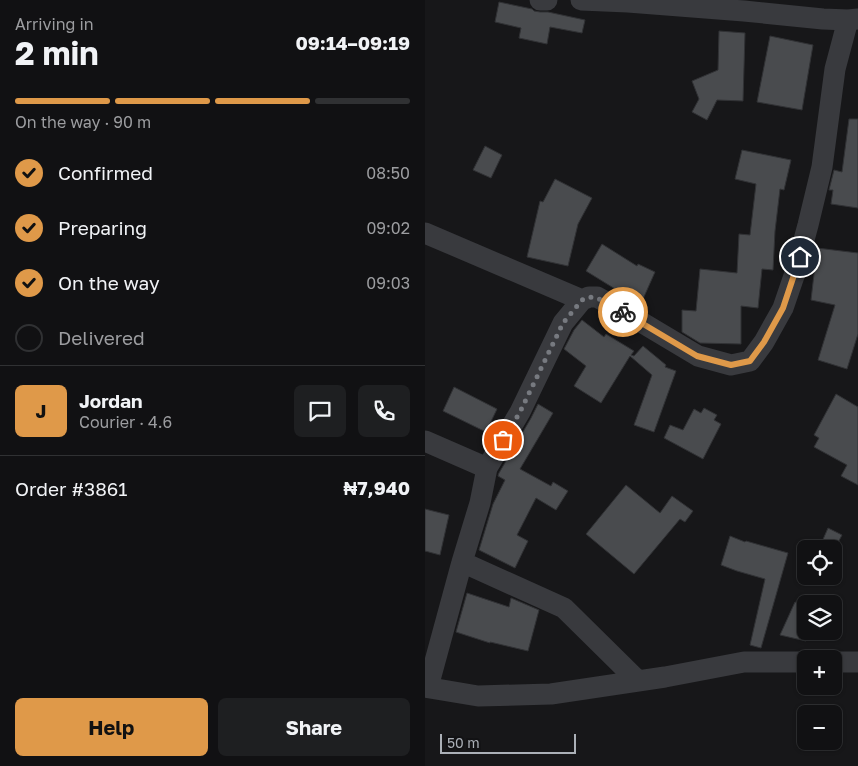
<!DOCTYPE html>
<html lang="en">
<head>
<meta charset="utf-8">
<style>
  :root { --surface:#111113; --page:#1e1f21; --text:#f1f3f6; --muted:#9c9da0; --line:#303133; --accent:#df9949 }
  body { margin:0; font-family:"Golos Text",sans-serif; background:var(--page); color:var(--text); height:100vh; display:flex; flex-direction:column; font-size:19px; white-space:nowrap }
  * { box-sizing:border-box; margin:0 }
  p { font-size:16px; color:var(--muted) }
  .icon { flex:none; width:28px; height:28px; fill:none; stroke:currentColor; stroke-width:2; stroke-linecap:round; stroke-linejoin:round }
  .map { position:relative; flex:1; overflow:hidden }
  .panel { display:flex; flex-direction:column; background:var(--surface); width:425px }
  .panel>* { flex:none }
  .fabs { position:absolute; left:372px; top:540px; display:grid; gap:10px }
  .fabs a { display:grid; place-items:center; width:45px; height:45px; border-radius:8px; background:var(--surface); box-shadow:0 1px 4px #0004,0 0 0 1px var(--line); font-size:25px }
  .scale { position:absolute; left:15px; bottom:12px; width:136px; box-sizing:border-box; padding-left:5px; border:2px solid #abb0b7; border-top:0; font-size:14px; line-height:18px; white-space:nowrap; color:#abb0b7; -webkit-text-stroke:4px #121214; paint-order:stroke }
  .pin { position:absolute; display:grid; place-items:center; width:42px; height:42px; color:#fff; margin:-21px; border:2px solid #fff; border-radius:50%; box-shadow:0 1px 5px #0007 }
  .courier { position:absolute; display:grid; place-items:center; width:50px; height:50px; margin:-25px; border:4px solid #df9949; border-radius:50%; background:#fff; color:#222; box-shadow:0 1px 6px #0007 }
  .headline em { font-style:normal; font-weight:700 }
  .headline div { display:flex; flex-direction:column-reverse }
  .headline { display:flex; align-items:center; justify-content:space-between; height:85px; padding:0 15px }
  h1 { font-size:32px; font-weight:700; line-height:38px }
  .bar { display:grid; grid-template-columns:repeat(4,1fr); gap:8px 5px; align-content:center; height:60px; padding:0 15px }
  .bar i { height:6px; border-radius:4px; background:var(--line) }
  .bar .on { background:var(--accent) }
  .bar p { grid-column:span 4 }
  .line { display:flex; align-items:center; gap:12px; padding:0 15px; border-top:1px solid var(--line) }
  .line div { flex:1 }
  .round { display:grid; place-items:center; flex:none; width:52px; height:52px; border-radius:8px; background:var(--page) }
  ol { padding:0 15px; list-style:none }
  li { display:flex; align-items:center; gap:15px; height:55px }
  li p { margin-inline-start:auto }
  li .icon { padding:5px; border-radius:50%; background:var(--accent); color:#111; stroke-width:4 }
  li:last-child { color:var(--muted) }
  li i { width:28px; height:28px; border:2px solid var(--line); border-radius:50% }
  .primary-button { display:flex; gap:10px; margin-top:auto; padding:10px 15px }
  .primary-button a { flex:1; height:58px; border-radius:8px; background:var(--accent); color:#111; font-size:20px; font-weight:700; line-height:58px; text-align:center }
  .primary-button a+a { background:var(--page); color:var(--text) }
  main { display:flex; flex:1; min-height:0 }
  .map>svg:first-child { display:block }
  .building { fill:#494b4e; stroke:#313235 }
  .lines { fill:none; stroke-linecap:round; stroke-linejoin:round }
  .minor { stroke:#393a3e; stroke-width:21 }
  .done { stroke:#777a80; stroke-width:5; stroke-dasharray:0 9 }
  .route { stroke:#df9949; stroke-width:6 }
</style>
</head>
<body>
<main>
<section class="panel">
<div class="headline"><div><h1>2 min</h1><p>Arriving in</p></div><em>09:14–09:19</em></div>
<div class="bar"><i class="on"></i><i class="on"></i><i class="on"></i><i></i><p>On the way · 90 m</p></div>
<ol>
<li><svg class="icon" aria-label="check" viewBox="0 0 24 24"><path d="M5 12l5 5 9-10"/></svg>Confirmed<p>08:50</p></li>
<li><svg class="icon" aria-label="check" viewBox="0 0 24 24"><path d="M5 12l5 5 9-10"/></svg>Preparing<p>09:02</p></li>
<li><svg class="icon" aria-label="check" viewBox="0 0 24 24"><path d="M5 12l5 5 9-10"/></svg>On the way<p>09:03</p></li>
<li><i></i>Delivered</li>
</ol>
<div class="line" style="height:90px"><b class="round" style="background:var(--accent);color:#111">J</b><div><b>Jordan</b><p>Courier · 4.6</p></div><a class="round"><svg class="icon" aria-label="chat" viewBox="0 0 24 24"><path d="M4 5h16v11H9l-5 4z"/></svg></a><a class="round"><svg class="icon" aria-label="phone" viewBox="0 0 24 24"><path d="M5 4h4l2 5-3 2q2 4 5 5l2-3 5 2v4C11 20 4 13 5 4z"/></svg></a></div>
<div class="line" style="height:65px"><div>Order #3861</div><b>₦7,940</b></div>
<div class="primary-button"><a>Help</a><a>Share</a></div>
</section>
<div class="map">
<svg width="433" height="766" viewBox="0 0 433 766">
  <rect width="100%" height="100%" fill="#171719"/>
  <path class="building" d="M74,2L107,9L109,11L115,12H123L160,20L157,33L125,27L122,44L94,38L96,28L70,22Z
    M294,31L320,33L318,101L292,100L282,120L267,112L274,99L267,81L293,70Z
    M345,36L388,45L377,110L332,102Z
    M424,119H433V208L406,204L408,190H404L409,170L417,172Z
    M60,146L77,155L66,178L48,170Z
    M317,150L366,160L359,190L355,189L350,231L348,270L337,269L333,308L316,306V344L275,343L257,332V310L271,311L275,269L312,273L314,234L325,235L331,184L310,179Z
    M130,179L167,198L153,224L143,266L102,257L115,201L118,202Z
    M177,244L212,266L213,264L230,272L218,299L197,289L195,292L161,271Z
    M392,248L433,253V334L422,369L393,360L410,305L386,300Z
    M157,320L179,337L181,334L209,351L206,355L209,356L218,346L241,365L240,367L251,371L229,432L209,425L227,375L205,356L176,403L149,386L161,366L139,349L149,330Z
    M29,387L72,409L61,432L18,411Z
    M411,394L433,407V485L416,476L422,465L389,447L394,438L389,435Z
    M113,404L128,413L95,469L126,486L128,482L143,491L131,510L111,498L92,535L103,541L90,568L54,550L68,504L80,480L73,476L74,473L106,418Z
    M279,408L292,415L289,420L296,424L278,459L239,438L245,425L258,430L269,409L276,413Z
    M201,485L235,513L247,496L268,511L260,522L255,519L209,574L161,534Z
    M0,509L24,515L15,555L0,551Z
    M403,528L417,535L409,550V549L396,544Z
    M305,536L320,542L321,541L363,553L336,648L325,645L340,579L312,571L296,565Z
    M42,593L84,607L86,598L114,610L103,651L65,642V643L31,632Z
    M370,602L381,605V641L355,635Z"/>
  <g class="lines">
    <path class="minor" d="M115,0H122
      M156,0L203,2L319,11L398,19L423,20L433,19
      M0,233L157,300
      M0,441L62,468
      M37,562L139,608L213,681
      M409,662H433
      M0,687L53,696L126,694L240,677L319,662H381
      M3,687L37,562L55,503L62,468L95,412L138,323L157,300L164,297H172L211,319L273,356L306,365L325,361L339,342L358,308L370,273L383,225L397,167L410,69L423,20"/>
  </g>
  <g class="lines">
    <path class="done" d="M78,440L95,412L138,323L157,300L164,297L172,298L198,312"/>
    <path class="route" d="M198,312L272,356L306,365L325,361L339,342L358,308L375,257"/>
  </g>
</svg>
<div class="fabs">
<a><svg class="icon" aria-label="locate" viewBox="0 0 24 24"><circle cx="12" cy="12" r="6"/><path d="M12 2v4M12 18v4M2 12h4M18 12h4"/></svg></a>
<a><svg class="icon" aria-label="layers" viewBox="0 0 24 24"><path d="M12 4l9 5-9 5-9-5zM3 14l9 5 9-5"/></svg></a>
<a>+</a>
<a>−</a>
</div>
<div class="scale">50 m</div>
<div class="pin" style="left:78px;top:440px;background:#ea580c"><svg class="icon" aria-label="bag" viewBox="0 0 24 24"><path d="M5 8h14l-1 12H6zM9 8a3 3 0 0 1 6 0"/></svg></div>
<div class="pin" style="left:375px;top:257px;background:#1f2937"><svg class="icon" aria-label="home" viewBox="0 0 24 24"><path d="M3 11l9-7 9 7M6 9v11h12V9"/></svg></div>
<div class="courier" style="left:198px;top:312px"><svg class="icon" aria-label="bike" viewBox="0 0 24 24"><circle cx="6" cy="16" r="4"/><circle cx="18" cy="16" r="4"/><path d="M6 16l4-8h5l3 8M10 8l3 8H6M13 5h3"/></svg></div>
</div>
</main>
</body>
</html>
